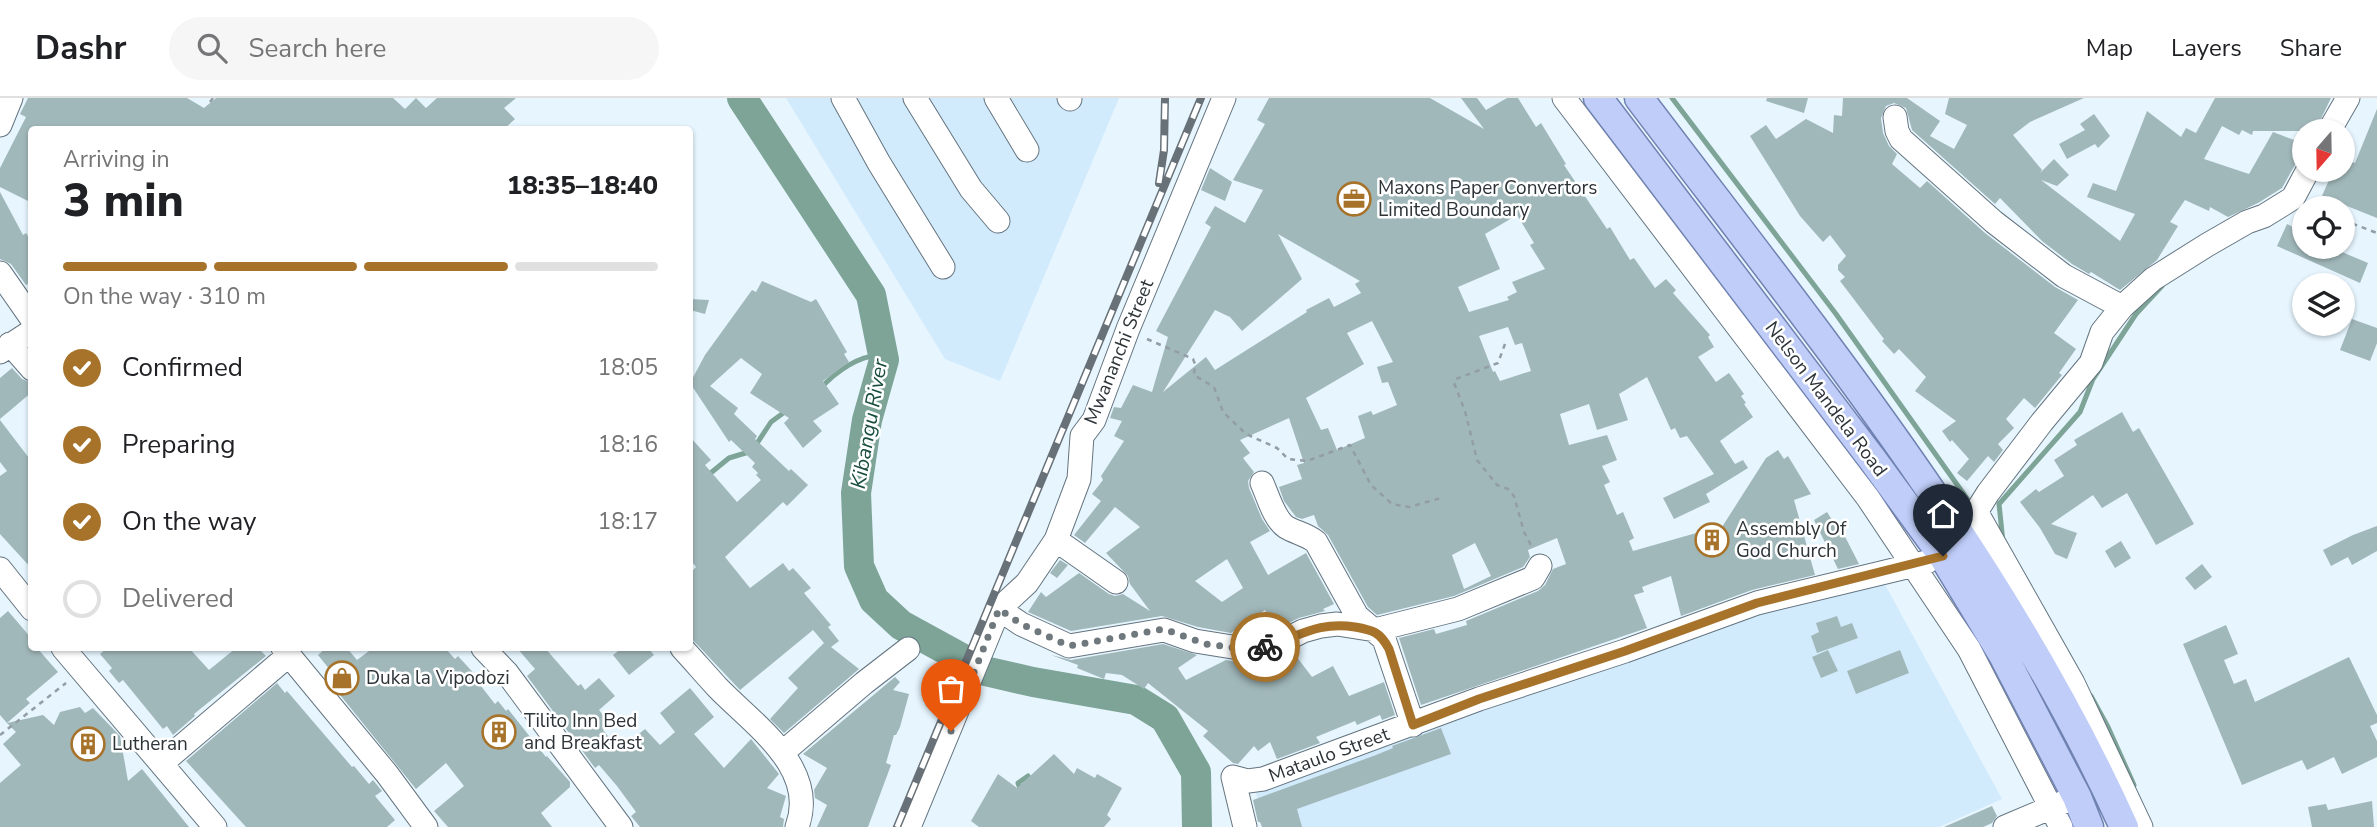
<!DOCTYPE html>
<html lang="en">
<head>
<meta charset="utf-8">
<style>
  :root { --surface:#fff; --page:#f6f6f6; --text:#202124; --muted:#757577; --line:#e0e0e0; --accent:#a7732b }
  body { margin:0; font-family:"Nunito Sans",sans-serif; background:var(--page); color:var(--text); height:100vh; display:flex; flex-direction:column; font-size:26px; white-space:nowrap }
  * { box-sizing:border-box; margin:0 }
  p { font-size:23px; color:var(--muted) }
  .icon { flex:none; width:38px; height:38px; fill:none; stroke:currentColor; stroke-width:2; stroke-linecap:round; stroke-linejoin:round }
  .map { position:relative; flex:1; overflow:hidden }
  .side { position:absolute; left:28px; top:28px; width:665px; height:525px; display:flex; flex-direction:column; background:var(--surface); border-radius:7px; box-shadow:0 2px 5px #0004 }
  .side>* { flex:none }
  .needle { width:46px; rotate:200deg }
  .buttons { position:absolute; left:2292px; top:21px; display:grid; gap:14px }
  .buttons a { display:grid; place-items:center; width:63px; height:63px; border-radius:50%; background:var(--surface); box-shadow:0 2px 5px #0004; font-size:35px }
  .pin { position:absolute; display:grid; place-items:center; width:60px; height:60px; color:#fff; margin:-72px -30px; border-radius:50% 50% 50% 0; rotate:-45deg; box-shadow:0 0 7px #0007 }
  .pin .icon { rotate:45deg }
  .courier { position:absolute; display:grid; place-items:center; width:70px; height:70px; margin:-35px; border:5px solid #a7732b; border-radius:50%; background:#fff; color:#222; box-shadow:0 2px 9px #0007 }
  .head em { font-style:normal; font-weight:800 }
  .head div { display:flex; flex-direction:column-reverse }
  .head { display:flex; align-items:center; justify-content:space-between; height:119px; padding:0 35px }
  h1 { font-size:46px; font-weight:800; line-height:52px }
  .bar { display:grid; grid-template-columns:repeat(4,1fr); gap:10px 7px; align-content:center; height:84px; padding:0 35px }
  .bar i { height:9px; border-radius:5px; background:var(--line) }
  .bar .current { background:var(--accent) }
  .bar p { grid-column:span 4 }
  ol { padding:0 35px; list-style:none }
  li { display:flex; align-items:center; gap:21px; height:77px }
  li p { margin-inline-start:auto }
  li .icon { padding:7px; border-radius:50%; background:var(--accent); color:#fff; stroke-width:4 }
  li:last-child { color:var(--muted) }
  li i { width:38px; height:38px; border:4px solid var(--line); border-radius:50% }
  header { display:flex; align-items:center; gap:42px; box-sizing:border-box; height:98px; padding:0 35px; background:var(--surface); border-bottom:2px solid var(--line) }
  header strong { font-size:33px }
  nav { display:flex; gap:38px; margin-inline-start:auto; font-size:24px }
  .search { width:490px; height:63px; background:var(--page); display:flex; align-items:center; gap:18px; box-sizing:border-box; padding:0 24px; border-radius:38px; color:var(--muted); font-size:26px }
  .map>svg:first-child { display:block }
  .built { fill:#d2ebfc }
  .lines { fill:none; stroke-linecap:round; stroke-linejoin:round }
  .stream { stroke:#7da496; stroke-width:5 }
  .river { stroke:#7da496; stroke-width:30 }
  .building { fill:#a1b8ba; fill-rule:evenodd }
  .minor-casing { stroke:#64747f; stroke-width:25 }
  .major-casing { stroke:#7082b2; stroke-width:31 }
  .path { stroke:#929ea4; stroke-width:2.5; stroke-dasharray:5 5; stroke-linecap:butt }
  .minor { stroke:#fff; stroke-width:23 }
  .major { stroke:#bfcdf8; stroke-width:28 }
  .rail-casing { stroke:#687177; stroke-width:8 }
  .rail { stroke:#fff; stroke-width:5; stroke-dasharray:16; stroke-linecap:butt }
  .done { stroke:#6e787d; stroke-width:7; stroke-dasharray:0 12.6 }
  .route { stroke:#a7732b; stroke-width:9 }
  .labels { text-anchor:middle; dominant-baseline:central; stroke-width:5; stroke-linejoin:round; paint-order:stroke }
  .poi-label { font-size:19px; fill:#2d3438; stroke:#fff; text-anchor:start }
  .street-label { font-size:19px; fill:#2d3438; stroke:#fff }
  .water-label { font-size:21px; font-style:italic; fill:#194e3f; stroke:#fff }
</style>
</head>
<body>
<header>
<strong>Dashr</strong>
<div class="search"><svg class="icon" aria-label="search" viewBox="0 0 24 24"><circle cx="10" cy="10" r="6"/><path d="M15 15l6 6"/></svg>Search here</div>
<nav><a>Map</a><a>Layers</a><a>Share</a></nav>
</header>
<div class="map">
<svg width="2377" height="729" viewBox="0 0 2377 729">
  <rect width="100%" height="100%" fill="#e6f5fe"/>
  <path class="built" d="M786,0H1119L1000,283L945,261Z
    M1883,483L2002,701L1939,729H1266L1255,692L1784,507Z"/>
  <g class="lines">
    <path class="stream" d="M1672,0L1836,216L1973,409
      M820,291C834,275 861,255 882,258L884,262
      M707,378L729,360L752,353L771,324L786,313
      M2003,444L1999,406L2080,314L2093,281L2136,216L2162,188
      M2091,598L2108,629L2134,687
      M1021,693L1018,685L1028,678"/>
    <path class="river" d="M742,0L871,197L884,262L867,322L856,395L859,468L874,502L901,527L985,573L1033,584L1136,602L1165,620L1196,674L1197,729"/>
  </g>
  <path class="building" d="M28,0H187L204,10L216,0H393L405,11L416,0L426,10L437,0H516L504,10L515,21L503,32H32V105L0,89V70L26,19L20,16Z
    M1269,0H1430L1484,31L1461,0H1477L1486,12L1507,0H1518L1536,29L1541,25L1566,66L1564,67L1607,131L1610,129L1630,162L1634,160L1655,190L1666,181L1676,192L1673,195L1710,237L1708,239L1714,249L1698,259L1716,284L1729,275L1744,296L1741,298L1746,305L1744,306L1753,319L1720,343L1735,366L1743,362L1748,370L1706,396L1710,404L1674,421L1663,400L1714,376L1687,338L1680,340L1675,330L1671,332L1647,279L1619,296L1628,322L1597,332L1589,306L1560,316L1569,347L1607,337L1617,362L1602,368L1610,384L1604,387L1617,417L1623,414L1634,440L1629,443L1633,453L1721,428L1722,429L1766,360L1778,352L1784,361L1788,358L1811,396L1794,402L1815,477L1752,492L1681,518L1671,478L1642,489L1644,494L1634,497L1647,530L1421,607L1399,540L1434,531L1436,536L1467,527L1466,523L1538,493L1545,487L1553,471L1566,466L1557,440L1528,452L1530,459L1523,469L1454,498L1377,517L1368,509L1328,437L1318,428L1314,417L1302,421L1296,419L1284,403L1279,389L1302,381L1297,367L1304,365L1289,320L1240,342L1250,355L1243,360L1254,374L1248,383L1249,390L1262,421L1270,433L1250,444L1268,477L1306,455L1334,506L1323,511L1325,513L1299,520L1275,531L1265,512L1231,535L1198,529L1162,518L1071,533L1028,514L1041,494L1046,499L1079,475L1109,496L1115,498L1123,496L1150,513L1130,486L1128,478L1106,455L1140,429L1115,409L1085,445L1074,437L1101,403L1092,396L1103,382L1101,378L1124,343L1114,338L1122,323L1110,320L1114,309L1121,310L1133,287L1152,294L1168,239L1156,233L1211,129L1205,125L1215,108L1245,125L1263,92L1233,82L1265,26L1257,22ZM1517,117L1534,145L1530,147L1545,171L1512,184L1517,194L1507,199L1509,202L1469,214L1458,189L1500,171L1485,136ZM1278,136L1360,183L1355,186L1361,195L1334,209L1329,200L1306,212L1307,214L1215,272L1206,259L1163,294L1215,212L1230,219L1242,233L1302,181ZM1372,223L1393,264L1377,269L1382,285L1388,284L1397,307L1373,317L1371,313L1358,318L1365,340L1337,352L1328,330L1321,332L1306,300L1364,266L1347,235ZM1508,229L1515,247L1522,245L1531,273L1500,283L1495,273L1493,274L1479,238ZM1475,445L1491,478L1464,491L1452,457ZM1227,461L1243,490L1222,504L1195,483Z
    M1767,0H1808L1804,15L1766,3Z
    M1843,0H1907L1940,23L1930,38L1954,51L1967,27L1945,16L1949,0H2084L2030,24L2013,37L2042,72L2040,75L2054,61L2069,77L2057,88L2041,82L2120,143L2135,116L2087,99L2093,85L2116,93L2147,13L2181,39L2186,30L2196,35L2215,0H2331L2315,33H2253L2252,37L2242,32L2239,37L2222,28L2204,61L2249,76L2273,34L2305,46V59L2296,65L2282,90L2258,105L2228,119L2210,109L2209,113L2185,102L2170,124L2178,128L2157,162L2120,192L2091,174L2089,176L2072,166L2042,143L2000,100L1995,106L1912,32L1906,10L1894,5L1886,8L1881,20L1883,35L1889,48L1897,56L1892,66L1920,90L1927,83L1985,135L2055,189L2078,202L2054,235L2076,251L2059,275L2062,277L2035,310L2024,300L2006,321L2014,330L1998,346L2003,352L1994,364L1988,358L1967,383L1957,375L1969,361L1952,342L1950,344L1942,333L1956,323L1915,293L1926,279L1899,251L1894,256L1882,243L1884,241L1840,183L1845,179L1838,172V167L1846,158L1830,137L1823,144L1800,118L1750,38L1766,27L1776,41L1806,21L1833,35L1834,17L1842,18Z
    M2377,11V120L2322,98L2329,82L2320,79L2322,72H2343V60L2355,65Z
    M2094,16L2110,38L2098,50L2095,46L2067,61L2059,46L2085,32L2080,26Z
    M1210,70L1232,84L1225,103L1201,92Z
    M0,94L23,137L26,135L32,145V184L26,187L11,166L0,161Z
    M2287,126L2305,135V149H2330L2368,165L2360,185L2277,148Z
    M762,183L811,204L816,201L847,254L844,256L849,264L823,283L839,306L813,323L822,333L803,350L784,325L789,320L750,295L762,276L741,260L710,288L738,310L734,316L757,338L755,341L789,373L791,371L808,387L787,408L783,404L725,459L750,490L783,465L789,473L793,470L811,490L804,495L831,527L828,529L839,543L831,549L859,571L784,635L770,621L798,590L788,580L824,545L813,532L740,592L690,539V475L696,469L690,461V339L711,362L705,367L737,404L761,382L756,377L758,375L752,369L755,365L731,342L729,344L690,285L705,257L752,192L756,194Z
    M690,201L709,202L705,216L690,212Z
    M2352,221L2377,230V245L2370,263L2340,252Z
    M12,270L22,281L32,285V294L0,321V280Z
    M2122,314L2133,334L2139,330L2194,426L2156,447L2127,395L2102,410L2093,397L2051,426L2077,435L2067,461L2055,456L2040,430L2020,404L2036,391L2039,394L2064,378L2054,362L2077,347L2074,342Z
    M0,322L32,364V471L0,436V378L7,373L0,364Z
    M1827,414L1834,425L1837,423L1859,466L1838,471L1814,422Z
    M2377,428V453L2352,467L2348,459L2331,468L2323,452L2353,437Z
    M2121,443L2131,460L2115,470L2105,453Z
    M1060,462L1068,467L1057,480L1050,475Z
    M2202,466L2212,479L2195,492L2185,480Z
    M8,513L32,541V550H37L58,574L26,601L30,605L7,625L0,617V520Z
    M1837,518L1841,529L1852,525L1858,540L1817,555L1811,538L1819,534L1816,525Z
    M2226,527L2238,556L2224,562L2234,586L2246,581L2255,604L2349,559L2377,617V625L2370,628L2377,643V659L2342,676L2334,659L2307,672L2302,662L2242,687L2183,546Z
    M1163,546L1197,557L1178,570L1186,582L1226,562L1242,565L1253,572L1261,564L1280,560L1293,554L1312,579L1333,568L1349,598L1384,584L1395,617L1382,622L1380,617L1357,627L1355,623L1316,639L1320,645L1277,661L1270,644L1258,653L1254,648L1238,666L1233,665L1203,638L1208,633L1148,585L1144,591L1122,577L1106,575L1104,581L1077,570L1078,567L1051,557L1071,562Z
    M107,550H189L209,572L236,550H258L266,558L194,616L195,618L173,637L167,628L163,631L123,582L119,585L109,573L112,570L100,556Z
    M326,550H347L357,562L373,550H445L455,561L458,558L479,581L477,583L495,606L498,603L506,613L508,611L546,659L547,658L570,684V689L541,715L552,729H448L434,713L464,688L446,665L416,691L324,577L330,572L318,557Z
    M517,550H545L578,588L581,586L585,592L599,580L615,598L599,612L610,626L603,632L619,652L645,631L660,647L675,634L660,615L690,590L714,619L694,636L724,670L751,641L779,676L767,690L786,698L780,719L784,721L783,729H640L631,718L636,714L617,688L599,667L595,670L527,578L535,571Z
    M622,550H648L654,557L629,577L613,557Z
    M1828,552L1838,573L1821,580L1812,559Z
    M1900,552L1909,575L1856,596L1847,573Z
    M895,579L900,584L893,592L909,596L900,629L896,637H894L886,665L891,667L868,729H817L827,707L815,700L814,692L827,670L803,656Z
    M277,585L285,595L287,593L352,669L354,668L369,686L373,682L382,693L375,698L395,722L387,729H246L186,663Z
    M80,609L85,615L93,610L120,638L128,683L142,671L189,729H0V685L21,667L3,646L16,634L7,625L43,617L54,627L60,614Z
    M1441,630L1451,656L1297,711L1302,729H1262L1260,724H1258L1253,702L1376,657L1393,650L1392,648Z
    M1054,656L1074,676L1077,670L1095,680L1097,676L1122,690L1107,717L1111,721L1104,729H979L971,723L998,676L1017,690Z
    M2372,703L2374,729H2312L2308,709L2326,706L2328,712Z
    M1992,708L1997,718L1992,725L1983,729H1944Z"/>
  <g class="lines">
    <defs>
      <path id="minor" d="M843,0L879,65L943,169
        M915,0L971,91L998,123
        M996,0L1027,52
        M1069,0L1070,1
        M1564,0L1868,400L1969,551L2061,729
        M1895,19L1897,33L1901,41L1994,124L2064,178L2122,209
        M0,27L11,0
        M2329,33L2348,0
        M0,175L32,221
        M10,246L32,271
        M0,254L32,233
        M1262,385C1268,398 1274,421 1286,429C1296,435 1306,436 1316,444L1357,518L1384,541L1413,627
        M1977,415L2073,585L2141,729
        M1961,438L1988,395L2042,324L2091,265L2102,234L2122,209L2153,181L2207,147L2247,124L2264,118L2293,100L2308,72
        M1056,442L1116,484
        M0,471L32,511
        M999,511L1021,526L1069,548L1164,532L1195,543L1251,552L1277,546L1303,533L1321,528L1337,526L1375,532L1458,511L1533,480L1540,468
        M63,550L215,729
        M283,550L387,676L426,729
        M483,550L507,575L621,729
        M682,550C694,563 706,577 718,590C754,627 819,670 797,729
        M782,655L864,585L908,551
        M162,665L289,557
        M909,729L999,511L1027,485L1056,442L1079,381L1082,338L1094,322L1128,231L1224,0
        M1245,729L1233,679L1248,683L1263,681L1479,601L1625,553L1757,505L1927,464
        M2005,729L2064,704"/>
      <path id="major" d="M1598,0L1872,361L1943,458L2003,557L2077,699L2089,729
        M1639,0C1815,233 2003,461 2124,729"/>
    </defs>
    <use href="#minor" class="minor-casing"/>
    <use href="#major" class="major-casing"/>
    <path class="path" d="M210,4L213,0
      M2343,122L2377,135
      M1147,241L1193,261L1195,266L1194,277L1214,289L1223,314L1246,336L1277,350L1288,361L1307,363L1350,347L1371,387L1392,406L1409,409L1441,400
      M1505,246L1498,265L1456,281L1454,285L1465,313L1477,362L1497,387L1508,391L1514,398L1524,434L1532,449
      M0,637L66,585"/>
    <use href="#minor" class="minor"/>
    <use href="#major" class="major"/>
    <defs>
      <path id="rail" d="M1159,85L1164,52L1165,0
        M897,729L1201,0"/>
    </defs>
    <use href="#rail" class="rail-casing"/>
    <use href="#rail" class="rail"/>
  </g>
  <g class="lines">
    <path class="done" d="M951,633L999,511L1021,526L1069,548L1164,531L1206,546L1251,552L1265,549"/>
    <path class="route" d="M1265,549C1299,539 1317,523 1355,529C1373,532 1380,534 1389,551L1413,627L1479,601L1625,553L1757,505L1943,458"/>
  </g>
  <defs>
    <symbol id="office-ring" viewBox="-11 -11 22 22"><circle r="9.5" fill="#fff" stroke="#a7732b" stroke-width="1.5"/><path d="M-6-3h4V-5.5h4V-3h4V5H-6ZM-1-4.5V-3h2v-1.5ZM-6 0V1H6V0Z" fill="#a7732b"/></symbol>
    <symbol id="building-ring" viewBox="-11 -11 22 22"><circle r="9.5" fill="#fff" stroke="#a7732b" stroke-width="1.5"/><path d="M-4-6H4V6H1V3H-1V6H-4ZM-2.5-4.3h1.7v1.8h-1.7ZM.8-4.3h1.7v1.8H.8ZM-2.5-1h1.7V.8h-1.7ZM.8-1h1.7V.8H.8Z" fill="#a7732b"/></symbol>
    <symbol id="shop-ring" viewBox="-11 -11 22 22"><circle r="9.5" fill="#fff" stroke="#a7732b" stroke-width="1.5"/><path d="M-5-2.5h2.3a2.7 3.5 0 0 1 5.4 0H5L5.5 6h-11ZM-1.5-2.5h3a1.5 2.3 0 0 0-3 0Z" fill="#a7732b"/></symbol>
  </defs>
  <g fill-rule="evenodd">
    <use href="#office-ring" x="1335" y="82" width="38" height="38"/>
    <use href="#building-ring" x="1693" y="423" width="38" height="38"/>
    <use href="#shop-ring" x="323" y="561" width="38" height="38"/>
    <use href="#building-ring" x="480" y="615" width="38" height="38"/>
    <use href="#building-ring" x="69" y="627" width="38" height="38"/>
  </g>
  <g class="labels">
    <g class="poi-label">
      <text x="1378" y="90">Maxons Paper Convertors<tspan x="1378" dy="22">Limited Boundary</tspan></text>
      <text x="1736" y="431">Assembly Of<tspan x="1736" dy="22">God Church</tspan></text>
      <text x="366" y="580">Duka la Vipodozi</text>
      <text x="524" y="623">Tilito Inn Bed<tspan x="524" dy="22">and Breakfast</tspan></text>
      <text x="112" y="646">Lutheran</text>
    </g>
    <g class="street-label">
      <text transform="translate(1119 254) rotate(-68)">Mwananchi Street</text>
      <text transform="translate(1826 301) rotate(53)">Nelson Mandela Road</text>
      <text transform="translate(1329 657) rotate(-20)">Mataulo Street</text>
    </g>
    <g class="water-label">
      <text transform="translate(869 326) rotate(-80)">Kibangu River</text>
    </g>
  </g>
</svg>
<div class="buttons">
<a><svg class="needle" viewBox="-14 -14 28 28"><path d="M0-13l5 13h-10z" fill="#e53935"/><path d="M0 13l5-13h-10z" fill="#757577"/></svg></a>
<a><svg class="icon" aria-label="locate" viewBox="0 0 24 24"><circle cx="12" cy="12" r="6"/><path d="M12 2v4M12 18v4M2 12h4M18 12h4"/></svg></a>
<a><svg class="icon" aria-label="layers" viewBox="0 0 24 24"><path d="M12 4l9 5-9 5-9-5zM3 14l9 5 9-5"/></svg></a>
</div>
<div class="pin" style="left:951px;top:633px;background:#ea580c"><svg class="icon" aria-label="bag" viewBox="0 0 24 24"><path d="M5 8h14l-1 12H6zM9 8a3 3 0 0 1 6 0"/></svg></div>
<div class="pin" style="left:1943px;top:458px;background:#1f2937"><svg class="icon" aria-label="home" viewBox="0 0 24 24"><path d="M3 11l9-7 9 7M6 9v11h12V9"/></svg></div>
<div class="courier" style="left:1265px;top:549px"><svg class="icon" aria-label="bike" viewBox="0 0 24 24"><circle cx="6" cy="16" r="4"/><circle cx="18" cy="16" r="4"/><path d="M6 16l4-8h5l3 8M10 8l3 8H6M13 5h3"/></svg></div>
<section class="side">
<div class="head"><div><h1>3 min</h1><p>Arriving in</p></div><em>18:35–18:40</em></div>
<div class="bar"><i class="current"></i><i class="current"></i><i class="current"></i><i></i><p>On the way · 310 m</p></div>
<ol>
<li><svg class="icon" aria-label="check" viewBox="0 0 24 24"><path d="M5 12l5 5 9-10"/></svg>Confirmed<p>18:05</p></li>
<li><svg class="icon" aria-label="check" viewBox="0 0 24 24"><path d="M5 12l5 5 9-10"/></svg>Preparing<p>18:16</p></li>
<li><svg class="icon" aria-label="check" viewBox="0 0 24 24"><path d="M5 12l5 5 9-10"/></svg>On the way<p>18:17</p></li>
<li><i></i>Delivered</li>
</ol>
</section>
</div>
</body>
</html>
